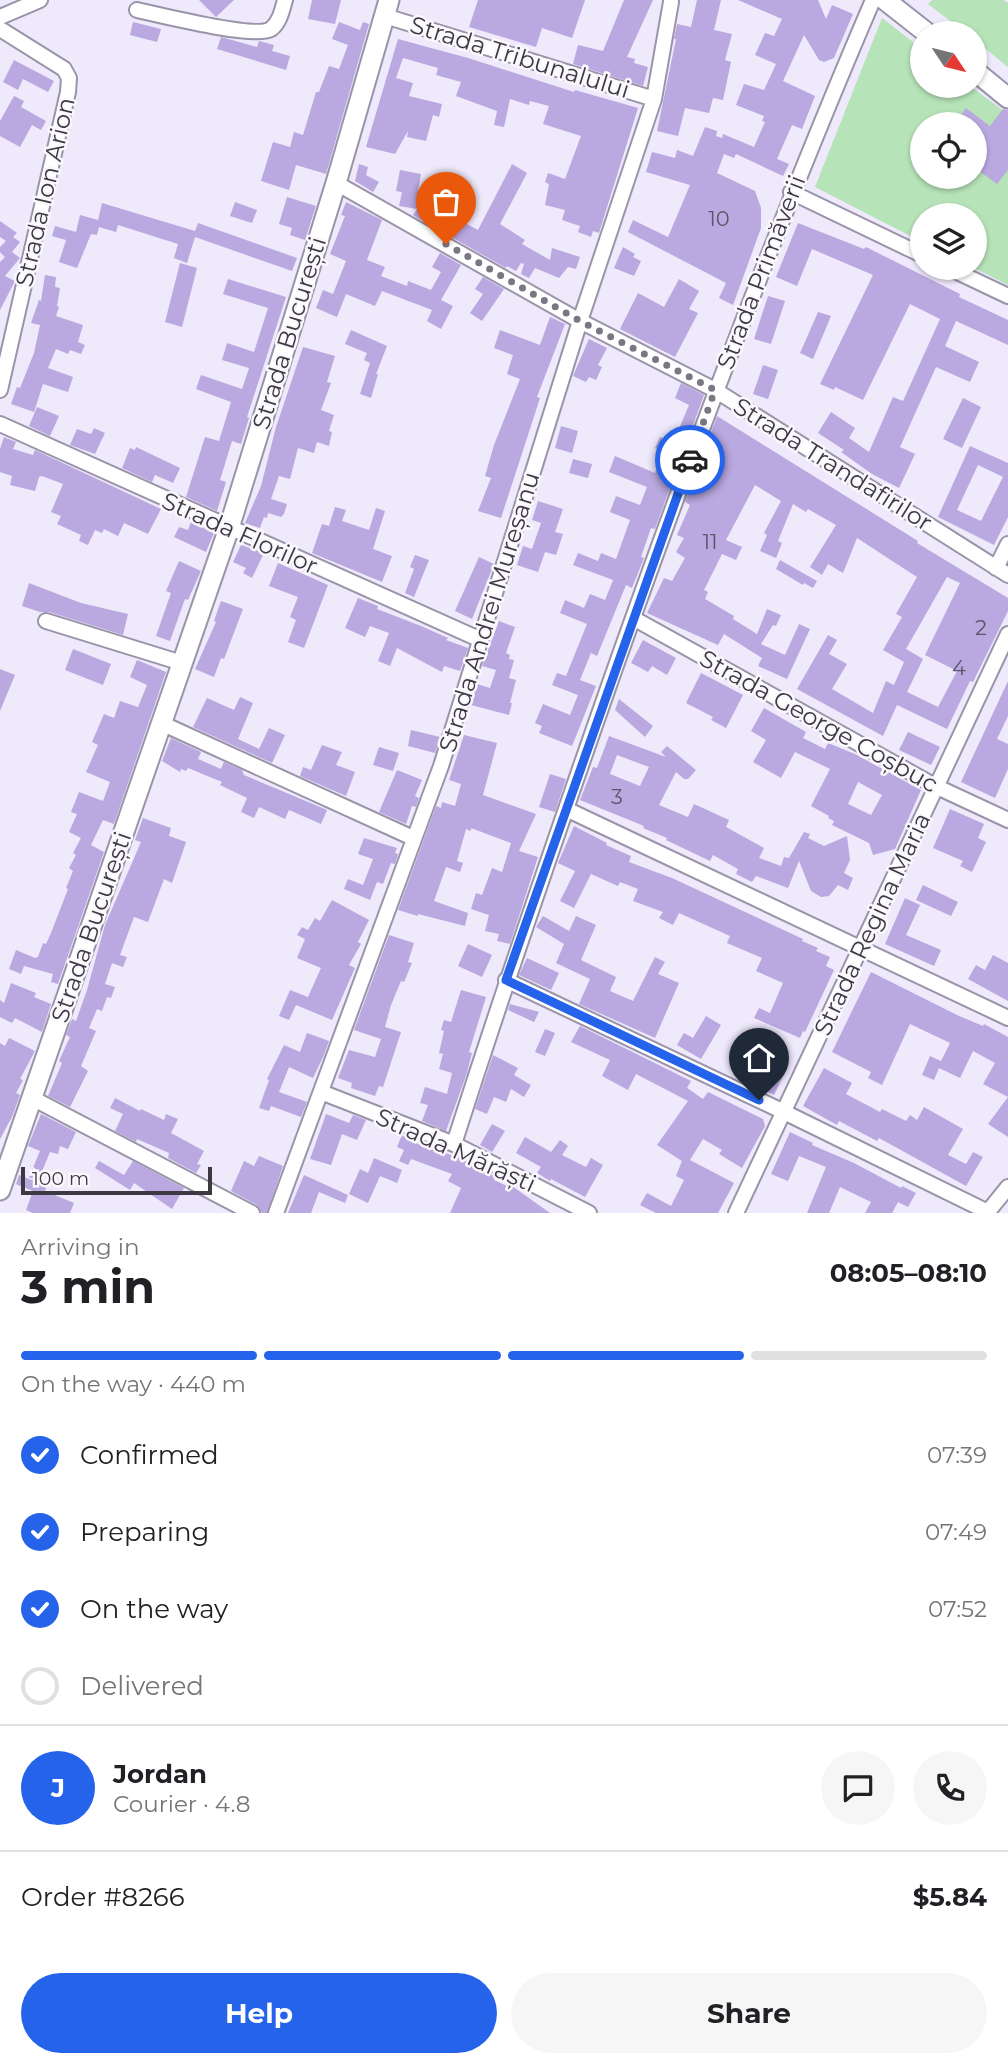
<!DOCTYPE html>
<html lang="en">
<head>
<meta charset="utf-8">
<style>
  :root { --surface:#fff; --page:#f6f6f6; --text:#202124; --muted:#757577; --line:#e0e0e0; --accent:#2563eb }
  body { margin:0; font-family:Montserrat,sans-serif; background:var(--page); color:var(--text); height:100vh; display:flex; flex-direction:column; font-size:26px; white-space:nowrap }
  * { box-sizing:border-box; margin:0 }
  p { font-size:23px; color:var(--muted) }
  .icon { flex:none; width:38px; height:38px; fill:none; stroke:currentColor; stroke-width:2; stroke-linecap:round; stroke-linejoin:round }
  .map { position:relative; height:1213px; overflow:hidden }
  .side { display:flex; flex-direction:column; background:var(--surface); flex:1 }
  .side>* { flex:none }
  .needle { width:46px; rotate:125deg }
  .buttons { position:absolute; left:910px; top:21px; display:grid; gap:14px }
  .buttons a { display:grid; place-items:center; width:77px; height:77px; border-radius:50%; background:var(--surface); box-shadow:0 2px 5px #0004; font-size:35px }
  .scale { position:absolute; left:21px; bottom:18px; width:191px; box-sizing:border-box; padding-left:7px; border:4px solid #3c3942; border-top:0; font-size:19px; line-height:24px; white-space:nowrap; color:#3c3942; -webkit-text-stroke:5px #faf8fd; paint-order:stroke }
  .pin { position:absolute; display:grid; place-items:center; width:60px; height:60px; color:#fff; margin:-72px -30px; border-radius:50% 50% 50% 0; rotate:-45deg; box-shadow:0 0 7px #0007 }
  .pin .icon { rotate:45deg }
  .courier { position:absolute; display:grid; place-items:center; width:70px; height:70px; margin:-35px; border:5px solid #2563eb; border-radius:50%; background:#fff; color:#222; box-shadow:0 2px 9px #0007 }
  .summary em { font-style:normal; font-weight:700 }
  .summary div { display:flex; flex-direction:column-reverse }
  .summary { display:flex; align-items:center; justify-content:space-between; height:119px; padding:0 21px }
  h1 { font-size:46px; font-weight:700; line-height:52px }
  .bar { display:grid; grid-template-columns:repeat(4,1fr); gap:10px 7px; align-content:center; height:84px; padding:0 21px }
  .bar i { height:9px; border-radius:5px; background:var(--line) }
  .bar .active { background:var(--accent) }
  .bar p { grid-column:span 4 }
  .line { display:flex; align-items:center; gap:18px; padding:0 21px; border-top:2px solid var(--line) }
  .line div { flex:1 }
  .round { display:grid; place-items:center; flex:none; width:74px; height:74px; border-radius:37px; background:var(--page) }
  ol { padding:0 21px; list-style:none }
  li { display:flex; align-items:center; gap:21px; height:77px }
  li p { margin-inline-start:auto }
  li .icon { padding:7px; border-radius:50%; background:var(--accent); color:#fff; stroke-width:4 }
  li:last-child { color:var(--muted) }
  li i { width:38px; height:38px; border:4px solid var(--line); border-radius:50% }
  .action { display:flex; gap:14px; margin-top:auto; padding:14px 21px }
  .action a { flex:1; height:80px; border-radius:42px; background:var(--accent); color:#fff; font-size:28px; font-weight:700; line-height:80px; text-align:center }
  .action a+a { background:var(--page); color:var(--text) }
  .map>svg:first-child { display:block }
  .green { fill:#b6e3b8; fill-rule:evenodd }
  .building { fill:#baa8e0; fill-rule:evenodd }
  .lines { fill:none; stroke-linecap:round; stroke-linejoin:round }
  .street-casing { stroke:#9a94a9; stroke-width:18 }
  .secondary-casing { stroke:#9a94a9; stroke-width:23 }
  .street { stroke:#fff; stroke-width:14 }
  .secondary { stroke:#fff; stroke-width:19 }
  .done { stroke:#7a7783; stroke-width:7; stroke-dasharray:0 12.6 }
  .route { stroke:#2563eb; stroke-width:9 }
  .labels { text-anchor:middle; dominant-baseline:central; stroke-width:5; stroke-linejoin:round; paint-order:stroke }
  .number-label { font-size:21px; fill:#5c556a }
  .street-label { font-size:24px; fill:#3c3942; stroke:#faf8fd }
</style>
</head>
<body>
<div class="map">
<svg width="1008" height="1213" viewBox="0 0 1008 1213">
  <rect width="100%" height="100%" fill="#eee9fb"/>
  <path class="green" d="M932,0H1004L1008,3V67L975,40V33H966L928,4Z
    M882,18L922,49V86H970L1008,114V285L974,268L975,215H922V242L815,187ZM922,124H975V177H922Z"/>
  <path class="building" d="M199,0H234L216,17Z
    M312,0H341L335,24L308,19Z
    M478,0H585L572,38L542,28L536,47L469,27Z
    M624,0H653L627,57L635,59L634,63L648,67L643,86L573,64L578,45L603,51Z
    M697,0H721L714,30L732,34L725,60L731,62L723,100L713,98L709,113L685,108L678,136L657,131L676,39H674L677,24L691,27Z
    M738,0H818L826,19L832,5L853,14L834,58L824,62L819,60L804,35L783,81L815,96L802,129L792,125L777,159L789,164L783,176L736,154L734,158L724,154L717,173L755,191L761,208V228L733,305L719,298L726,283L628,232L633,220L668,237L690,185L646,172L652,152L675,158L677,150L693,156L705,127L717,131L716,136L722,138L723,134L754,147L765,122L762,121L764,116L736,105L744,84L764,90L776,64L755,55L765,33L774,36L782,19Z
    M133,22L161,29L157,42L130,35Z
    M339,22L360,30L363,22L369,24L326,174L296,165L289,190L261,181L273,142L290,147L294,132L303,135L316,92H319L329,66L339,69L348,45L332,39Z
    M221,37L257,47L259,41L274,45L272,51L290,56L286,70L217,49Z
    M398,39L468,58L574,92L575,90L638,108L599,233L593,231L591,237L578,232L580,226L562,220L565,210L545,205L549,184L545,182L548,173L565,179L581,136L543,124L549,106L530,101L529,105L510,99L504,127L494,125L497,111L456,96L461,82L436,75L438,68L403,58L396,78L413,83L409,96L442,104L439,117L433,115L426,141L407,137L408,131L395,154L366,147Z
    M14,60L54,81L48,92L23,79L18,90L3,82Z
    M14,96L24,101L21,107L46,121L41,130L32,125L20,147L0,136V121Z
    M966,108L990,126L1003,109L1008,110V170L997,184L975,168V161L980,154L975,150V124H954Z
    M359,164L368,167L366,175L379,182L373,192L355,181Z
    M512,164L527,173L500,224L525,240L522,244L550,260L552,248L580,257L576,269L568,267L559,278L535,268L529,278L521,274L524,264L521,263L516,271L507,266L506,268L416,217L413,215L417,209L399,206L402,192L396,191L400,170L421,174L418,191L452,216L478,230Z
    M287,197L316,206L305,240L290,235L292,228L279,224Z
    M235,202L257,210L252,223L230,216Z
    M346,202L382,220L367,260L385,267L381,276L407,286L408,281L431,290L441,272L432,267L440,253L461,265L441,300L453,306L441,329L427,321L432,310L382,291L375,306L346,294L337,317L316,308L323,290L333,294L346,261L330,254L345,216L341,215Z
    M102,203L195,231L198,223L297,258L292,271L195,237L187,263L174,258L178,244L118,225L116,232L99,227L97,235L91,234L77,268L59,262L66,240L52,236L55,226L76,232L80,215L98,220Z
    M0,221L17,233L13,237L20,242L12,252L20,258L5,276L15,281L0,310V262L5,257L0,252V247L6,241L0,237Z
    M798,223L864,249L866,247L960,294L959,297L1008,320V345L956,321L945,346L979,362L970,382L936,367L900,447L915,454L899,488L872,474L841,452L844,450L818,433L831,412L855,428L849,438L869,452L893,397L903,401L940,319L910,304L863,400L835,387L834,390L820,384L873,275L812,249L797,286L776,277Z
    M623,247L635,254L633,257L641,261L634,276L614,268Z
    M180,263L197,268L182,327L165,322Z
    M45,275L56,277L55,287L60,288L57,306L59,307L56,316L83,325L78,342L85,345L81,354L70,350L68,354L56,349L48,368L73,377L68,392L43,384L34,412L11,404L17,387L20,388L34,353L40,325L31,323L39,300L41,301Z
    M483,277L504,289L482,321L470,313L483,294L475,289Z
    M228,279L286,297L247,417L249,418L241,444L232,441L220,480L226,482L217,511L186,497L205,437L219,441L231,402L196,389L201,375L242,389L249,368L222,360L227,343L254,352L268,308L223,294Z
    M679,279L699,291L689,309L698,313L675,357L620,329L638,293L664,307Z
    M768,296L785,301L771,344L754,339Z
    M818,312L831,316L813,359L800,353Z
    M550,317L565,324L537,397L540,398L501,518L478,511L491,478L485,476L494,445L520,379L507,374L513,355L494,348L500,330L540,345Z
    M351,330L387,346L376,374H378L371,398L360,394L370,363L364,360L367,353L345,344Z
    M589,339L607,348L598,365L602,367L596,380L589,377L586,382L573,376Z
    M303,347L335,356L327,382L331,383L321,410L334,415L329,431L332,432L329,446L317,442L314,453L298,448L290,479L279,476L271,499L287,504L284,514L281,517L268,513L267,518L264,517L260,528L245,523L261,486L276,427Z
    M763,365L778,370L768,399L753,394Z
    M681,383L704,395L655,529L651,528L641,557L644,558L632,588L626,585L597,656L591,653L580,680L596,686L572,746L539,733L542,726L535,723L543,704L570,715L578,695L552,685L557,673L566,676L587,624L560,613L565,600L584,608L590,594L605,600L613,580L573,565L578,553L598,561L601,553L616,559L630,520L610,512L616,496L640,505L647,487L609,472L615,456L655,473L664,452L655,448L660,437L673,443L689,405L675,398Z
    M963,398L981,407L962,448L943,439Z
    M37,407L59,416L50,436L29,426Z
    M717,416L918,541L917,543L1008,598V611L973,682L970,681L947,729L897,705L883,736L797,689L828,635L837,640L829,654L847,664L832,689L873,713L886,681L894,685L904,662L883,650L902,617L896,614L917,577L857,538L843,573L828,564L822,575L810,567L836,525L808,509L806,512L793,504L778,541L782,543L776,558L760,551L767,535L764,533L781,501L755,485L726,540L742,547L736,560L722,554L704,590L708,592L705,599L734,616L733,619L757,634L767,609L781,615L776,626L773,625L761,644L785,655L799,624L810,629L787,679L758,666L762,658L724,634L718,645L647,613L664,578L672,581L685,558L676,552L684,538L677,535L690,505L685,502ZM947,577L960,583L925,655L957,671L938,707L907,692L923,659L906,649Z
    M561,426L578,431L572,453L555,448Z
    M94,428L105,433L95,454L70,445L77,429L91,434Z
    M4,437L16,442L13,449L33,455L35,450L161,509L148,534L124,523L118,536L104,529L102,533L95,530L88,545L79,541L81,535L57,524L61,516L51,512L63,484L42,476L39,477L35,491L10,485L12,476L0,472V449Z
    M970,446L1008,463V517L994,545L938,517ZM978,465L1003,477L981,521L957,510Z
    M136,447L180,468L173,483L155,475L152,482L122,468L130,448L135,450Z
    M573,459L592,464L588,478L569,473Z
    M538,501L563,509L555,532L563,534L556,555L545,552L538,572L517,565L523,546L532,549L541,523L532,520Z
    M335,507L346,510L342,521L369,530L376,508L385,511L373,549L392,556L382,582L312,553L322,524L329,526Z
    M191,522L214,533L206,552L174,537L179,527L188,530Z
    M241,545L264,553L252,578L243,573L246,568L233,562Z
    M415,555L429,560L414,597L405,593L414,569L410,567Z
    M479,557L494,564L472,619L455,611Z
    M780,560L817,581L813,588L804,583L803,585L776,569Z
    M179,561L201,571L188,600L185,599L170,641L156,636L171,593L166,591Z
    M278,563L328,585L304,648L288,642L296,620L290,617L298,597L269,586Z
    M29,583L81,603L128,614L123,635L49,612H40L22,606Z
    M358,598L378,606L377,609L421,626L448,638L446,640L468,648L460,671L444,666L442,672L397,648L390,666L378,661L389,633L370,626L365,637L345,628Z
    M221,601L243,609L224,659L221,658L214,677L195,669L216,622L214,621Z
    M499,621L515,627L506,653L510,655L509,659L514,660L509,678L516,680L510,703H512L509,715L471,705L477,684L490,688L496,670L482,666Z
    M643,640L676,658L667,675L652,666L648,672L631,663Z
    M73,649L111,664L103,685L65,670Z
    M137,660L166,672L114,824L103,820L91,845L104,852L58,984L51,982L53,974L24,966L21,974L9,969L16,950L35,958L38,957L43,943L46,944L51,933L68,889L66,888L73,871L69,868L76,855L73,853L81,838L69,832L77,814L71,812L79,792L103,801L110,782L86,772L98,745L92,742L104,714L114,718L120,701L138,707L147,685L130,677Z
    M0,669L15,675L0,711Z
    M701,673L743,695L726,728L711,720L713,717L686,703Z
    M1008,681V716L997,739L1008,744V769L995,798L961,782Z
    M240,697L253,703L238,739L259,749L269,728L285,735L272,763L193,727L207,698L234,710Z
    M619,699L653,726L645,737L615,710Z
    M764,708L806,732L803,738L825,749L828,743L855,754L921,790L895,849L873,855L869,843L832,825L834,821L828,818L829,816L811,806L830,769L795,752L781,778L753,762L766,740L751,731ZM858,782L882,795L871,815L848,804Z
    M411,730L440,737L435,753L408,746Z
    M908,732L940,747L931,765L899,750Z
    M464,735L497,743L483,795L536,814L519,851L538,857L510,944L497,941L499,934L485,931L489,915L471,909L476,893L482,895L492,868L502,872L511,843L471,828V831L466,829L457,861L463,863L460,872L446,867L434,901L468,913L465,926L418,914V916L398,910L436,806L441,808L442,802L455,806L461,784L449,780Z
    M609,736L666,757L661,752L667,746L696,770L688,779H684L676,772L659,805L688,817L694,804L729,820L726,827L764,848L759,858L781,866L784,857L789,858L804,832L810,834L808,838L824,846L847,836L850,860L844,873L853,878L848,890L838,885L829,896L821,897L811,891L799,861L788,888L756,876L752,882L736,874L738,869L713,855L710,861L666,840L667,838L643,828L644,826L580,800L593,767L597,768ZM617,755L649,767L640,786L610,774Z
    M171,738L201,752L198,759L221,769L224,762L242,770L244,775L327,810L321,824L289,810L285,819L259,807L254,818L241,812L247,798L220,785L222,782L188,768L186,771L181,769L180,772L162,761Z
    M322,745L342,752L336,765L355,772L346,796L300,776L303,767L311,770Z
    M379,747L399,753L393,771L373,765Z
    M397,770L422,780L415,796L419,798L416,807L412,806L406,824L379,812Z
    M550,774L566,779L555,812L539,807Z
    M950,809L984,824L978,838L986,842L972,872L960,866L963,861L933,848Z
    M143,818L171,828L169,836L186,842L172,883L164,879L148,922L134,917L120,955L127,957L123,967L112,963L105,984L115,987L111,998L107,997L102,1011L97,1009L89,1028L96,1031L81,1066L88,1071L70,1107L48,1096L62,1063L59,1061L70,1037L66,1035L72,1019L76,1021L87,990L105,925L141,842L135,840Z
    M574,826L607,843L606,845L631,856L629,862L672,878L803,939L802,941L818,948L816,951L830,957L826,966L834,970L805,1032L803,1031L800,1038L754,1018L759,1008L770,1013L783,983L756,971L762,958L727,943L730,936L679,913L673,925L659,918L663,912L633,901L638,889L620,882L618,886L591,874L574,908L560,901L575,871L558,863Z
    M364,838L397,848L395,853L398,854L395,864L391,863L383,884L377,882L370,900L344,889L348,879L363,885L373,859L358,854Z
    M923,885L958,902L951,916L916,900Z
    M905,898L920,905L906,935L941,950L934,966L885,944Z
    M332,900L369,920L358,942L361,944L349,965L355,968L332,1020L296,1005L289,1020L279,1016L290,990L308,997L321,968L297,958L305,939L297,935L302,927L308,930L315,918L320,921Z
    M543,916L569,931L576,916L596,925L581,960L616,977L610,991L633,1001L655,957L665,962L658,974L679,983L655,1038L579,1004L590,979L556,963L564,944L536,927Z
    M389,935L414,943L408,962L412,963L404,982L401,981L391,1005L385,1027L401,1032L383,1087L379,1086L375,1096L351,1088L352,1083L338,1078L349,1050L375,1057L381,1039L354,1030Z
    M468,944L492,955L482,977L458,966Z
    M993,955L1008,963V1001L968,979L976,965L985,970Z
    M527,958L559,973L551,990L519,975Z
    M871,972L957,1015L983,1026L984,1024L1008,1037V1137L988,1124L1008,1097L983,1084L995,1063L973,1051L960,1078L939,1068L934,1080L922,1075L930,1056L941,1061L950,1043L910,1024L882,1085L868,1078L871,1072L832,1052Z
    M11,983L36,993L34,997L51,1004L42,1032L15,1018L12,1023L0,1017V1000L4,1003Z
    M461,990L486,997L469,1052L472,1053L467,1073L446,1131L422,1121L428,1105L420,1103L425,1087L447,1094L452,1073L439,1069L443,1054L439,1053L444,1031L441,1030L444,1020L451,1022Z
    M510,1004L539,1012L534,1022L508,1010Z
    M706,1016L721,1025L701,1059L677,1045L684,1033L693,1038Z
    M580,1026L691,1081L687,1088L703,1099L708,1092L763,1119L765,1126L742,1168L719,1154L722,1150L703,1139L690,1160L734,1183L718,1213H656L640,1205L647,1193L671,1206L684,1180L676,1176L682,1161L657,1145L688,1101L636,1074L628,1090L602,1076L610,1060L571,1042Z
    M545,1029L555,1033L545,1056L535,1052Z
    M307,1033L329,1041L324,1055L313,1078L289,1067L279,1092L307,1102L301,1117L271,1106L269,1111L259,1108L269,1080L267,1079L284,1045L300,1052Z
    M9,1038L35,1051L20,1079L23,1080L16,1093L20,1095L12,1117L0,1139V1043L5,1046Z
    M493,1055L518,1068L514,1075L531,1085L524,1097L511,1089L506,1102L494,1097L487,1114L475,1109Z
    M756,1057L774,1066L777,1060L788,1066L774,1095L750,1083L755,1072L750,1069Z
    M824,1068L852,1083L846,1094L880,1112L882,1109L906,1121L910,1115L917,1120L924,1107L963,1129L948,1155L966,1164L973,1152L983,1157L966,1186L879,1138L877,1141L839,1121L837,1125L803,1106Z
    M115,1098L140,1111L141,1109L164,1120L166,1114L178,1119L171,1133L204,1151L197,1164L201,1165L196,1173L168,1158L169,1153L137,1139L136,1142L115,1131L123,1114L110,1108Z
    M41,1114L76,1132L68,1149L60,1146L58,1154L50,1152L38,1181L29,1177L40,1151L28,1146Z
    M326,1114L349,1123L353,1115L366,1120L357,1140L342,1134L331,1165L310,1159Z
    M492,1124L505,1131L492,1152L480,1145Z
    M790,1132L813,1143L812,1145L854,1163L901,1188L902,1186L916,1193L908,1207L898,1202L892,1213H865L871,1202L840,1187L829,1213H807L826,1167L799,1156L788,1181L771,1174Z
    M402,1135L418,1144L460,1158L491,1174L495,1177L494,1180L511,1188L512,1186L550,1213H450L461,1188L448,1181L452,1174L411,1159L408,1165L399,1161L404,1150L397,1147Z
    M525,1137L551,1152L560,1140L568,1146L562,1155L586,1167L591,1158L603,1165L585,1197L551,1179L550,1181L537,1173L541,1167L516,1153Z
    M259,1156L283,1166L267,1213H262L257,1205L231,1191L244,1161L254,1166Z
    M374,1158L402,1170L397,1183L380,1176L368,1203L349,1194L360,1169L368,1173Z
    M99,1161L124,1175L133,1161L184,1188L172,1209L134,1183L130,1190L95,1168Z
    M19,1175L47,1186L45,1191L74,1203L70,1213H33L26,1210L33,1191L16,1184Z
    M304,1175L348,1195L345,1203L319,1192L311,1213H288Z"/>
  <g class="lines">
    <defs>
      <path id="street" d="M137,10C159,15 256,39 271,29C280,22 282,10 285,0
        M385,16L654,99
        M0,17L40,0
        M0,29L64,69L69,78L68,92L0,390
        M336,183L580,321L715,390L1008,575
        M791,192L922,255
        M949,268L1008,296
        M0,424L481,640
        M996,568L1008,544
        M633,618L935,786L1008,820
        M46,621L182,663
        M161,723L413,838
        M566,809L1008,1018
        M506,980L784,1112L988,1212
        M321,1092L454,1144L589,1213
        M32,1098L252,1213
        M454,1144C506,981 562,819 619,657C698,435 780,216 873,0
        M276,1213L441,766L580,321L654,99L671,2
        M736,1213L1008,634
        M987,1213L1008,1187"/>
      <path id="secondary" d="M885,0L927,33
        M975,71L1008,98
        M0,1190L229,528L336,183L389,0"/>
    </defs>
    <use href="#street" class="street-casing"/>
    <use href="#secondary" class="secondary-casing"/>
    <use href="#street" class="street"/>
    <use href="#secondary" class="secondary"/>
  </g>
  <g class="lines">
    <path class="done" d="M446,244L580,321L715,390L690,460"/>
    <path class="route" d="M690,460L506,980L759,1100"/>
  </g>
  <g class="labels">
    <g class="number-label">
      <text x="719" y="218">10</text>
      <text x="710" y="541">11</text>
      <text x="981" y="627">2</text>
      <text x="959" y="667">4</text>
      <text x="617" y="796">3</text>
    </g>
    <g class="street-label">
      <text transform="translate(520 57) rotate(17)">Strada Tribunalului</text>
      <text transform="translate(45 192) rotate(-77)">Strada Ion Arion</text>
      <text transform="translate(761 272) rotate(-69)">Strada Primăverii</text>
      <text transform="translate(289 333) rotate(-73)">Strada București</text>
      <text transform="translate(833 464) rotate(32)">Strada Trandafirilor</text>
      <text transform="translate(240 533) rotate(24)">Strada Florilor</text>
      <text transform="translate(489 612) rotate(-73)">Strada Andrei Mureșanu</text>
      <text transform="translate(819 721) rotate(29)">Strada George Coșbuc</text>
      <text transform="translate(872 924) rotate(-65)">Strada Regina Maria</text>
      <text transform="translate(91 927) rotate(-71)">Strada București</text>
      <text transform="translate(456 1150) rotate(24)">Strada Mărăști</text>
    </g>
  </g>
</svg>
<div class="buttons">
<a><svg class="needle" viewBox="-14 -14 28 28"><path d="M0-13l5 13h-10z" fill="#e53935"/><path d="M0 13l5-13h-10z" fill="#757577"/></svg></a>
<a><svg class="icon" aria-label="locate" viewBox="0 0 24 24"><circle cx="12" cy="12" r="6"/><path d="M12 2v4M12 18v4M2 12h4M18 12h4"/></svg></a>
<a><svg class="icon" aria-label="layers" viewBox="0 0 24 24"><path d="M12 4l9 5-9 5-9-5zM3 14l9 5 9-5"/></svg></a>
</div>
<div class="scale">100 m</div>
<div class="pin" style="left:446px;top:244px;background:#ea580c"><svg class="icon" aria-label="bag" viewBox="0 0 24 24"><path d="M5 8h14l-1 12H6zM9 8a3 3 0 0 1 6 0"/></svg></div>
<div class="pin" style="left:759px;top:1100px;background:#1f2937"><svg class="icon" aria-label="home" viewBox="0 0 24 24"><path d="M3 11l9-7 9 7M6 9v11h12V9"/></svg></div>
<div class="courier" style="left:690px;top:460px"><svg class="icon" aria-label="car" viewBox="0 0 24 24"><path d="M5 17H2v-5l4-1 3-4h7l3 4 3 1v5h-3M9 17h6M6 11h13"/><circle cx="7" cy="17" r="2"/><circle cx="17" cy="17" r="2"/></svg></div>
</div>
<section class="side">
<div class="summary"><div><h1>3 min</h1><p>Arriving in</p></div><em>08:05–08:10</em></div>
<div class="bar"><i class="active"></i><i class="active"></i><i class="active"></i><i></i><p>On the way · 440 m</p></div>
<ol>
<li><svg class="icon" aria-label="check" viewBox="0 0 24 24"><path d="M5 12l5 5 9-10"/></svg>Confirmed<p>07:39</p></li>
<li><svg class="icon" aria-label="check" viewBox="0 0 24 24"><path d="M5 12l5 5 9-10"/></svg>Preparing<p>07:49</p></li>
<li><svg class="icon" aria-label="check" viewBox="0 0 24 24"><path d="M5 12l5 5 9-10"/></svg>On the way<p>07:52</p></li>
<li><i></i>Delivered</li>
</ol>
<div class="line" style="height:126px"><b class="round" style="background:var(--accent);color:#fff">J</b><div><b>Jordan</b><p>Courier · 4.8</p></div><a class="round"><svg class="icon" aria-label="chat" viewBox="0 0 24 24"><path d="M4 5h16v11H9l-5 4z"/></svg></a><a class="round"><svg class="icon" aria-label="phone" viewBox="0 0 24 24"><path d="M5 4h4l2 5-3 2q2 4 5 5l2-3 5 2v4C11 20 4 13 5 4z"/></svg></a></div>
<div class="line" style="height:91px"><div>Order #8266</div><b>$5.84</b></div>
<div class="action"><a>Help</a><a>Share</a></div>
</section>
</body>
</html>
